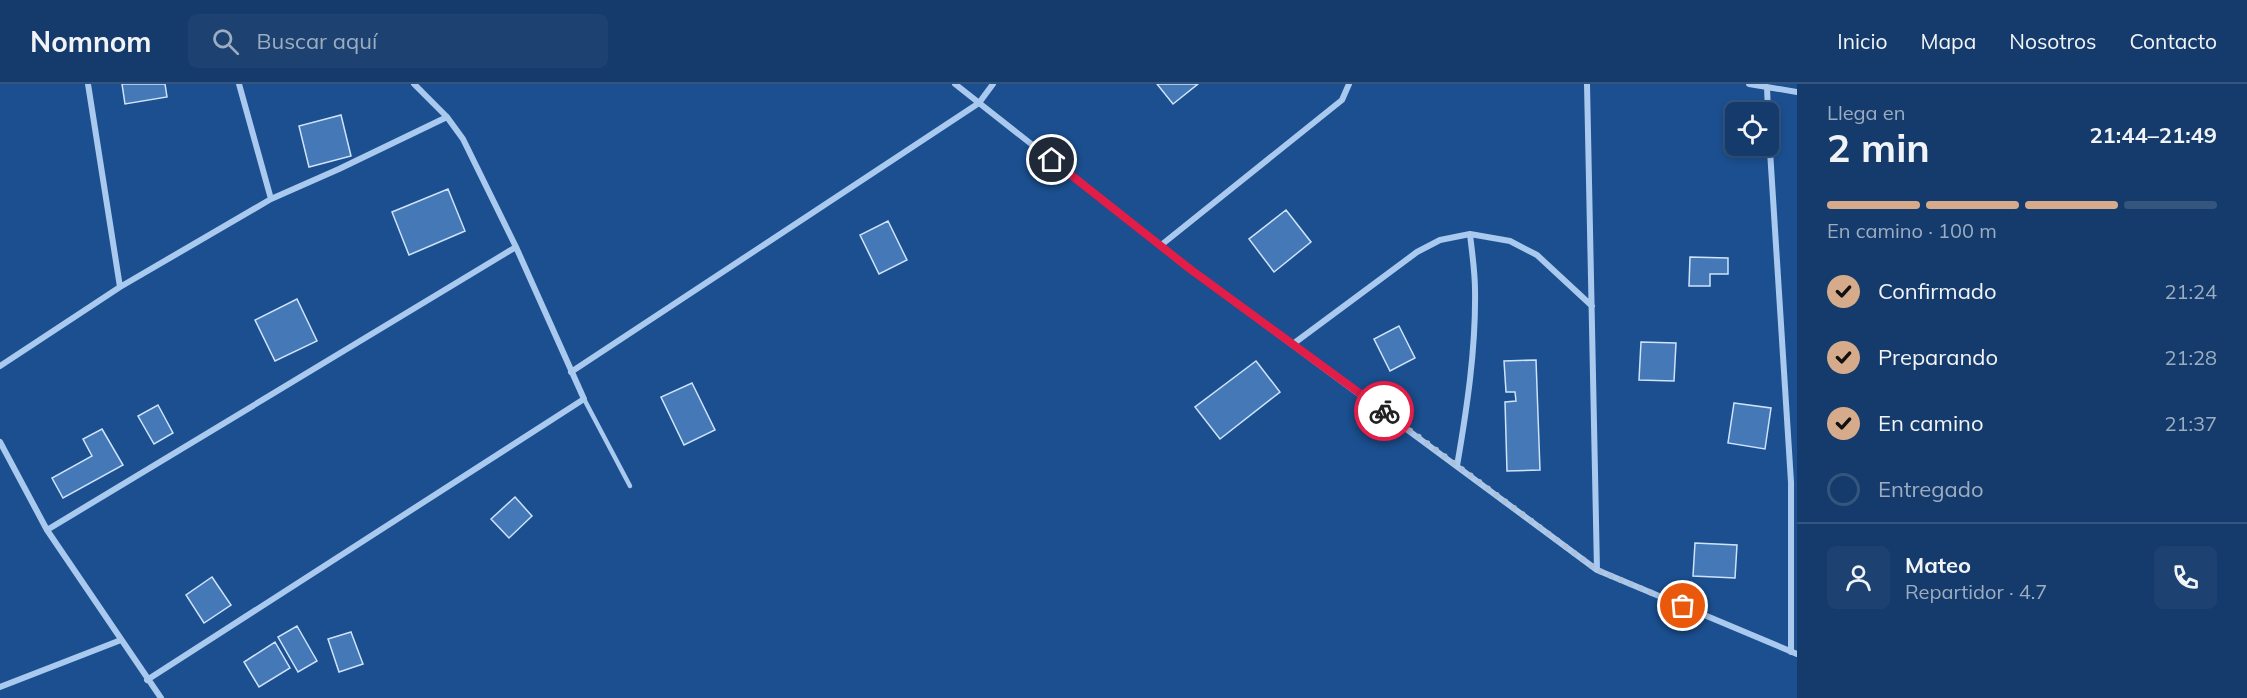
<!DOCTYPE html>
<html lang="es">
<head>
<meta charset="utf-8">
<style>
  :root { --surface:#143b6b; --page:#1d4271; --text:#f1f3f6; --muted:#9dadc1; --line:#33557e; --accent:#d6ab8b }
  body { margin:0; font-family:Mulish,sans-serif; background:var(--page); color:var(--text); height:100vh; display:flex; flex-direction:column; font-size:22px; white-space:nowrap }
  * { box-sizing:border-box; margin:0 }
  p { font-size:20px; color:var(--muted) }
  .icon { flex:none; width:33px; height:33px; fill:none; stroke:currentColor; stroke-width:2; stroke-linecap:round; stroke-linejoin:round }
  .map { position:relative; flex:1; overflow:hidden }
  .side { display:flex; flex-direction:column; background:var(--surface); width:450px }
  .side>* { flex:none }
  .controls { position:absolute; left:1725px; top:18px; display:grid; gap:12px }
  .controls a { display:grid; place-items:center; width:54px; height:54px; border-radius:9px; background:var(--surface); box-shadow:0 3px 9px #0003,0 0 0 2px var(--line); font-size:30px }
  .pin { position:absolute; display:grid; place-items:center; width:51px; height:51px; color:#fff; margin:-26px; border:3px solid #fff; border-radius:50%; box-shadow:0 2px 6px #0007 }
  .courier { position:absolute; display:grid; place-items:center; width:60px; height:60px; margin:-30px; border:4px solid #e11d48; border-radius:50%; background:#fff; color:#222; box-shadow:0 2px 8px #0007 }
  .summary em { font-style:normal; font-weight:700 }
  .summary div { display:flex; flex-direction:column-reverse }
  .summary { display:flex; align-items:center; justify-content:space-between; height:102px; padding:0 30px }
  h1 { font-size:39px; font-weight:700; line-height:45px }
  .bar { display:grid; grid-template-columns:repeat(4,1fr); gap:9px 6px; align-content:center; height:72px; padding:0 30px }
  .bar i { height:8px; border-radius:4px; background:var(--line) }
  .bar .on { background:var(--accent) }
  .bar p { grid-column:span 4 }
  .line { display:flex; align-items:center; gap:15px; padding:0 30px; border-top:2px solid var(--line) }
  .line div { flex:1 }
  .round { display:grid; place-items:center; flex:none; width:63px; height:63px; border-radius:9px; background:var(--page) }
  ol { padding:0 30px; list-style:none }
  li { display:flex; align-items:center; gap:18px; height:66px }
  li p { margin-inline-start:auto }
  li .icon { padding:6px; border-radius:50%; background:var(--accent); color:#111; stroke-width:4 }
  li:last-child { color:var(--muted) }
  li i { width:33px; height:33px; border:3px solid var(--line); border-radius:50% }
  header { display:flex; align-items:center; gap:36px; box-sizing:border-box; height:84px; padding:0 30px; background:var(--surface); border-bottom:2px solid var(--line) }
  header strong { font-size:28px }
  nav { display:flex; gap:33px; margin-inline-start:auto; font-size:21px }
  .search { width:420px; height:54px; background:var(--page); display:flex; align-items:center; gap:15px; box-sizing:border-box; padding:0 21px; border-radius:9px; color:var(--muted); font-size:22px }
  main { display:flex; flex:1; min-height:0 }
  .map>svg:first-child { display:block }
  .building { fill:#4478b7; stroke:#cfe3fa; stroke-width:1.5 }
  .lines { fill:none; stroke-linecap:round; stroke-linejoin:round }
  .lane { stroke:#a9c9ee; stroke-width:4.5 }
  .street { stroke:#a9c9ee; stroke-width:6 }
  .done { stroke:#afc1d8; stroke-width:6; stroke-dasharray:0 10.8 }
  .route { stroke:#e11d48; stroke-width:8 }
</style>
</head>
<body>
<header>
<strong>Nomnom</strong>
<div class="search"><svg class="icon" aria-label="search" viewBox="0 0 24 24"><circle cx="10" cy="10" r="6"/><path d="M15 15l6 6"/></svg>Buscar aquí</div>
<nav><a>Inicio</a><a>Mapa</a><a>Nosotros</a><a>Contacto</a></nav>
</header>
<main>
<div class="map">
<svg width="1797" height="614" viewBox="0 0 1797 614">
  <rect width="100%" height="100%" fill="#1b4f8f"/>
  <path class="building" d="M122,0H165L167,13L125,20Z
    M1157,0H1198L1173,20Z
    M341,31L351,72L309,83L299,42Z
    M448,105L465,147L409,171L392,128Z
    M1286,126L1311,158L1274,188L1249,155Z
    M888,137L907,176L879,190L860,151Z
    M1690,173L1728,174V190H1710V202H1689Z
    M297,215L317,257L275,277L255,236Z
    M1399,242L1415,274L1390,287L1374,255Z
    M1641,258L1676,259L1674,297L1639,296Z
    M1536,276L1540,386L1507,387L1505,318L1516,317L1515,308H1506L1504,277Z
    M1256,277L1280,308L1220,355L1195,323Z
    M692,299L715,346L684,361L661,313Z
    M1734,319L1771,324L1765,365L1728,359Z
    M158,321L173,349L154,360L138,332Z
    M102,345L123,381L63,414L52,394L92,372L83,355Z
    M515,413L532,432L509,454L491,435Z
    M1695,459L1737,461L1735,494L1693,492Z
    M212,493L231,521L204,539L186,511Z
    M297,542L317,577L298,588L278,553Z
    M351,548L363,580L339,588L328,555Z
    M275,558L290,584L259,603L244,578Z"/>
  <g class="lines">
    <path class="lane" d="M584,315L630,402"/>
    <path class="street" d="M239,0L271,115
      M955,0L1190,185L1597,486L1797,570
      M1587,0L1597,486
      M1749,0L1797,8
      M1767,3L1768,28
      M1768,35L1791,398V568
      M1470,150L1510,157L1537,171L1592,222
      M1160,162L1342,16L1349,0
      M120,203L271,115L339,85L447,33L414,0
      M1293,260L1417,168L1440,156L1470,150C1472,169 1475,187 1475,206C1476,264 1467,324 1457,382
      M0,282L120,203L88,0
      M571,288L979,19L993,0
      M0,358L47,446L161,614
      M47,446L516,163
      M147,596L584,315L516,163L463,55L447,33
      M0,603L121,556"/>
  </g>
  <g class="lines">
    <path class="done" d="M1384,327L1597,486L1683,522"/>
    <path class="route" d="M1052,76L1190,185L1384,327"/>
  </g>
</svg>
<div class="controls">
<a><svg class="icon" aria-label="locate" viewBox="0 0 24 24"><circle cx="12" cy="12" r="6"/><path d="M12 2v4M12 18v4M2 12h4M18 12h4"/></svg></a>
</div>
<div class="pin" style="left:1683px;top:522px;background:#ea580c"><svg class="icon" aria-label="bag" viewBox="0 0 24 24"><path d="M5 8h14l-1 12H6zM9 8a3 3 0 0 1 6 0"/></svg></div>
<div class="pin" style="left:1052px;top:76px;background:#1f2937"><svg class="icon" aria-label="home" viewBox="0 0 24 24"><path d="M3 11l9-7 9 7M6 9v11h12V9"/></svg></div>
<div class="courier" style="left:1384px;top:327px"><svg class="icon" aria-label="bike" viewBox="0 0 24 24"><circle cx="6" cy="16" r="4"/><circle cx="18" cy="16" r="4"/><path d="M6 16l4-8h5l3 8M10 8l3 8H6M13 5h3"/></svg></div>
</div>
<section class="side">
<div class="summary"><div><h1>2 min</h1><p>Llega en</p></div><em>21:44–21:49</em></div>
<div class="bar"><i class="on"></i><i class="on"></i><i class="on"></i><i></i><p>En camino · 100 m</p></div>
<ol>
<li><svg class="icon" aria-label="check" viewBox="0 0 24 24"><path d="M5 12l5 5 9-10"/></svg>Confirmado<p>21:24</p></li>
<li><svg class="icon" aria-label="check" viewBox="0 0 24 24"><path d="M5 12l5 5 9-10"/></svg>Preparando<p>21:28</p></li>
<li><svg class="icon" aria-label="check" viewBox="0 0 24 24"><path d="M5 12l5 5 9-10"/></svg>En camino<p>21:37</p></li>
<li><i></i>Entregado</li>
</ol>
<div class="line" style="height:108px"><a class="round"><svg class="icon" aria-label="person" viewBox="0 0 24 24"><circle cx="12" cy="8" r="4"/><path d="M4 21q1-7 8-7t8 7"/></svg></a><div><b>Mateo</b><p>Repartidor · 4.7</p></div><a class="round"><svg class="icon" aria-label="phone" viewBox="0 0 24 24"><path d="M5 4h4l2 5-3 2q2 4 5 5l2-3 5 2v4C11 20 4 13 5 4z"/></svg></a></div>
</section>
</main>
</body>
</html>
